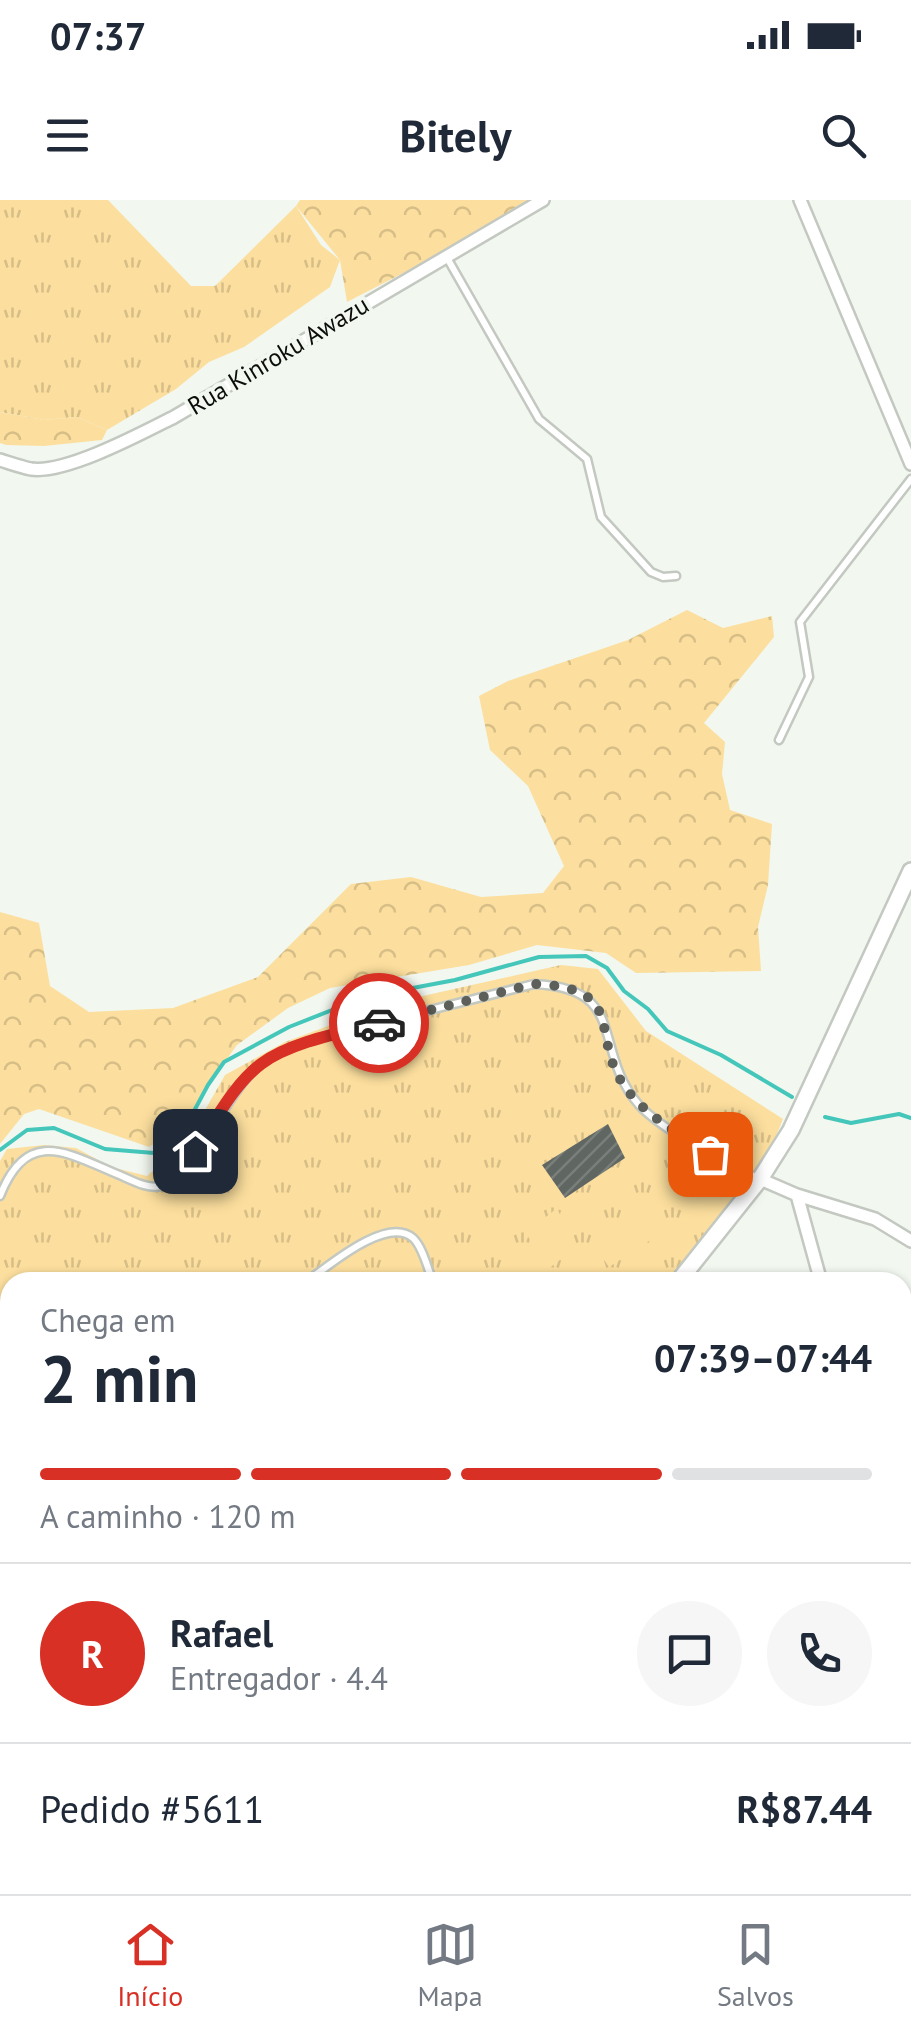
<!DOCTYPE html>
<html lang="pt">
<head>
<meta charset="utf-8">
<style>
  :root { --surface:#fff; --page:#f6f6f7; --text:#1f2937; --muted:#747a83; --line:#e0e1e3; --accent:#d93025 }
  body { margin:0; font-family:"PT Sans",sans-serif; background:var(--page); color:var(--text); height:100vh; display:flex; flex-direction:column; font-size:38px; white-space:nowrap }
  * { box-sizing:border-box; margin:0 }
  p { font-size:32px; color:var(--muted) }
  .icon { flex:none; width:55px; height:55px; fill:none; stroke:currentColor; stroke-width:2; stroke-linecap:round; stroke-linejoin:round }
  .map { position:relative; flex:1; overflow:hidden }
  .sheet { position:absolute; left:0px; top:1072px; width:912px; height:622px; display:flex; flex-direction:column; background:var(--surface); border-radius:30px 30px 0 0; box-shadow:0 2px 8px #0004 }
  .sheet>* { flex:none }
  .pin { position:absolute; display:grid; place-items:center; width:85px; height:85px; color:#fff; margin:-42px; border-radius:20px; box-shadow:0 5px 15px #0006 }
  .courier { position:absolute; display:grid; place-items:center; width:100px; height:100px; margin:-50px; border:8px solid #d93025; border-radius:50%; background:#fff; color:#222; box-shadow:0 2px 12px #0007 }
  .headline em { font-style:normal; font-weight:700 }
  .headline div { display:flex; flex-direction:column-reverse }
  .headline { display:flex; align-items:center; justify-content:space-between; height:170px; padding:0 40px }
  h1 { font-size:65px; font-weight:700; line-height:75px }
  .bar { display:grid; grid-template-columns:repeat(4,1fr); gap:15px 10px; align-content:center; height:120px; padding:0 40px }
  .bar i { height:12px; border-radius:8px; background:var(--line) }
  .bar .on { background:var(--accent) }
  .bar p { grid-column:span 4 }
  .line { display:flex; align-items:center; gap:25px; padding:0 40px; border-top:2px solid var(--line) }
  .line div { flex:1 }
  .round { display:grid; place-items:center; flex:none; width:105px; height:105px; border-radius:52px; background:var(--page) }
  .status { display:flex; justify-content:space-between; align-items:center; height:70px; padding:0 50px; background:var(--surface); direction:ltr }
  .status svg { height:28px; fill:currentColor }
  header { display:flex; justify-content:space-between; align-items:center; height:130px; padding:0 40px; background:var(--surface); font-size:45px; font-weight:700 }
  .tabs { display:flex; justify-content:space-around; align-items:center; height:140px; border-top:2px solid var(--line); background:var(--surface); font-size:28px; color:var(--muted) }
  .tabs a { display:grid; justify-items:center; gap:5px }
  .tabs .on { color:var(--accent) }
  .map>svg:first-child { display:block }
  .grass { fill:url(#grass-tufts) }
  .forest { fill:url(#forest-crowns) }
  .pitch { fill:#fcdf9e }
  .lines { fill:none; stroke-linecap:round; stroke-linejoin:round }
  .stream { stroke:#44c7ba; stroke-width:4 }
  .building { fill:url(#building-hatch) }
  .lane-casing { stroke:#c3c8c1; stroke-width:11 }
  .street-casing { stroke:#c3c8c1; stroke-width:16 }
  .secondary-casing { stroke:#c3c8c1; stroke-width:20 }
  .path { stroke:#999d97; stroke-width:2.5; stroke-dasharray:10 5; stroke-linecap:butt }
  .lane { stroke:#fff; stroke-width:6 }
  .street { stroke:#fff; stroke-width:11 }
  .secondary { stroke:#fff; stroke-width:15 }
  .done { stroke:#5c5f5a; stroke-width:10; stroke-dasharray:0 18 }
  .route { stroke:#d93025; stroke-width:12 }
  .labels { text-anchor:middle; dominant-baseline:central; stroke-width:8; stroke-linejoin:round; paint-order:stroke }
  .street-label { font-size:25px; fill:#0b0d0a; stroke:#f2f7ef }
</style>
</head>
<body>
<div class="status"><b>07:37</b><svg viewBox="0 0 49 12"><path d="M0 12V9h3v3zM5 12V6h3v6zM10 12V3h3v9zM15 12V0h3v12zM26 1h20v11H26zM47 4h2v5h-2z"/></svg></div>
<header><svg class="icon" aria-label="menu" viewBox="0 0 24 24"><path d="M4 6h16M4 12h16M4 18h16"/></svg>Bitely<svg class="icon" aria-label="search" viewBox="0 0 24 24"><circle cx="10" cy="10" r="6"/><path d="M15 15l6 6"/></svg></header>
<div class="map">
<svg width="911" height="1694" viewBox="0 0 911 1694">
  <defs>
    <pattern id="grass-tufts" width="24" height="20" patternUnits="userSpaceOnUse" patternTransform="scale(2.5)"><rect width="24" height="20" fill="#fcdf9e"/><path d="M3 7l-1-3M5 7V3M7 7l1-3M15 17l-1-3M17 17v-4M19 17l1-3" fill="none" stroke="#d7be87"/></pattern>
    <pattern id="forest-crowns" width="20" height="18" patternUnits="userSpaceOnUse" patternTransform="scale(2.5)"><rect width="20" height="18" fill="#fcdf9e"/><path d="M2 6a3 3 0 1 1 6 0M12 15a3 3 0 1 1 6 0" fill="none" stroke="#d7be87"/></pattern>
    <pattern id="building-hatch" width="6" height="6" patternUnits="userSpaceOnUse" patternTransform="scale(2.5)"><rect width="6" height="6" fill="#606763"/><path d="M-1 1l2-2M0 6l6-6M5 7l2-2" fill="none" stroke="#7a7f7c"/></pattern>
  </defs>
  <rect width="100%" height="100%" fill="#f2f7ef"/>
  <path class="grass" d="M0,0H108L191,86H215L296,6L321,45L340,60L330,87L244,147L209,162L176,189L107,230L77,217L44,220L0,212Z
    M561,765L598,769L646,831L783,919L760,975L668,1082H10V1409L0,1408V961L7,949L44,945L76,948L111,967L147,976L188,940L225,875L285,842L387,804Z"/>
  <path class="forest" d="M300,0H545L347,102L340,60L296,6Z
    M0,212L44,220L77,217L107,230L102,240L44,246L6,245L0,243Z
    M687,410L723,428L772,416L774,437L704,523L725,542L722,574L730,610L772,624L768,685L758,727L761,771L636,773L606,753L537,745L469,765L330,788L288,808L237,845L208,885L190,920L149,947L39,909L24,914L0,944V712L39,723L50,786L89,812L173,808L258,777L351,684L411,677L481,697L543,693L564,666L528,586L490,550L479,496L508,481L628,440Z"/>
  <path class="pitch" d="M651,1006L666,1030L609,1067L590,1040Z
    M557,1008L575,1048L547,1070L526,1033Z"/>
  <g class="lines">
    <path class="stream" d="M825,917L851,923L899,914L911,918
      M0,950L27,930L54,928L105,949L154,953L180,937L208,885L224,862L289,827L365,797L455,780L539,757L586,756L607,768L624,791L648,809L667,831L721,855L792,897"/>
  </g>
  <path class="building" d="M608,924L625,958L565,998L542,965Z"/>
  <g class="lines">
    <defs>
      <path id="lane" d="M446,56L539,219L587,259L601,317L651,372L663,377L676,376
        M779,540L809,477L800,422L911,279
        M0,996C28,924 70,955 124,977C135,982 149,989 161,986C193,977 229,887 262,863C292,842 342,832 378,823C430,810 482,797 534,784C630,788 591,850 639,905C664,932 724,961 757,978
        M306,1082C327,1067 387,1015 413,1038C423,1047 428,1070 433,1082
        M0,1390L10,1389"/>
      <path id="street" d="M800,0L911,264
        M0,260C10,263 21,267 31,269C66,274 142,233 174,217L543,0
        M760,979L797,995L821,1082
        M797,995L875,1019L911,1041
        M0,1423L10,1424
        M0,1619L10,1595
        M414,1685V1694
        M540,1685L541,1694
        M750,1685V1694"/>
      <path id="secondary" d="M678,1082L760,979L791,930L911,671
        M257,1694L261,1685"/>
    </defs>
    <use href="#lane" class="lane-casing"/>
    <use href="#street" class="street-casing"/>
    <use href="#secondary" class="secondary-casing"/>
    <path class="path" d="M902,1438L911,1437
      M862,1685L863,1694"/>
    <use href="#lane" class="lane"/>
    <use href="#street" class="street"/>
    <use href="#secondary" class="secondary"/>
  </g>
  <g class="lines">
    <path class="done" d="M379,823L534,784C630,788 588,835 625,887C646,917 681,934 710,954"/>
    <path class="route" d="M195,951C214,923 233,885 261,864C290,842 344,832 379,823"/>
  </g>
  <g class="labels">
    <g class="street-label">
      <text transform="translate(278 155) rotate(-31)">Rua Kinroku Awazu</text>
    </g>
  </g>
</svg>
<div class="pin" style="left:710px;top:954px;background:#ea580c"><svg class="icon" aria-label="bag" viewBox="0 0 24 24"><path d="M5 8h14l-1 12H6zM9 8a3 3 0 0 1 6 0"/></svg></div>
<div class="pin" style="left:195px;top:951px;background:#1f2937"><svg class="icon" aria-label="home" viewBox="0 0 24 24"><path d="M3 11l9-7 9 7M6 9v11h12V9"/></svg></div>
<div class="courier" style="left:379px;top:823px"><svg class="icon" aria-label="car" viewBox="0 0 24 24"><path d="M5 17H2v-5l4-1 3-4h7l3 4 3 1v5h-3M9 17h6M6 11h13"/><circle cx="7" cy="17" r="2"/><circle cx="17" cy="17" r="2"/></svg></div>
<section class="sheet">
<div class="headline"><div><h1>2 min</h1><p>Chega em</p></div><em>07:39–07:44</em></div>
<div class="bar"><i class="on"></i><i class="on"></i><i class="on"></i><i></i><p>A caminho · 120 m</p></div>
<div class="line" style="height:180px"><b class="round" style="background:var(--accent);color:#fff">R</b><div><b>Rafael</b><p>Entregador · 4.4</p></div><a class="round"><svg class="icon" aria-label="chat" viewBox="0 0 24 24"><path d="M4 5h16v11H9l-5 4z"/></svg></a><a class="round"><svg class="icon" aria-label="phone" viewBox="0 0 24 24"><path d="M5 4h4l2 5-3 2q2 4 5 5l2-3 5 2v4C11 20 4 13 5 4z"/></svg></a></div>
<div class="line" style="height:130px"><div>Pedido #5611</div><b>R$87.44</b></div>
</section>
</div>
<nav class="tabs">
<a class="on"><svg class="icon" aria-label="home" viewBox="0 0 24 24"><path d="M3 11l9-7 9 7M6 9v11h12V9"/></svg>Início</a>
<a><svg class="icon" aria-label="map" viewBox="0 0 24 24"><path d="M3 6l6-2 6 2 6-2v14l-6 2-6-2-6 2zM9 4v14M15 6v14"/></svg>Mapa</a>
<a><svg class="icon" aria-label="saved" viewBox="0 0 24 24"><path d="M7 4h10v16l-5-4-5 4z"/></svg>Salvos</a>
</nav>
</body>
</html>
